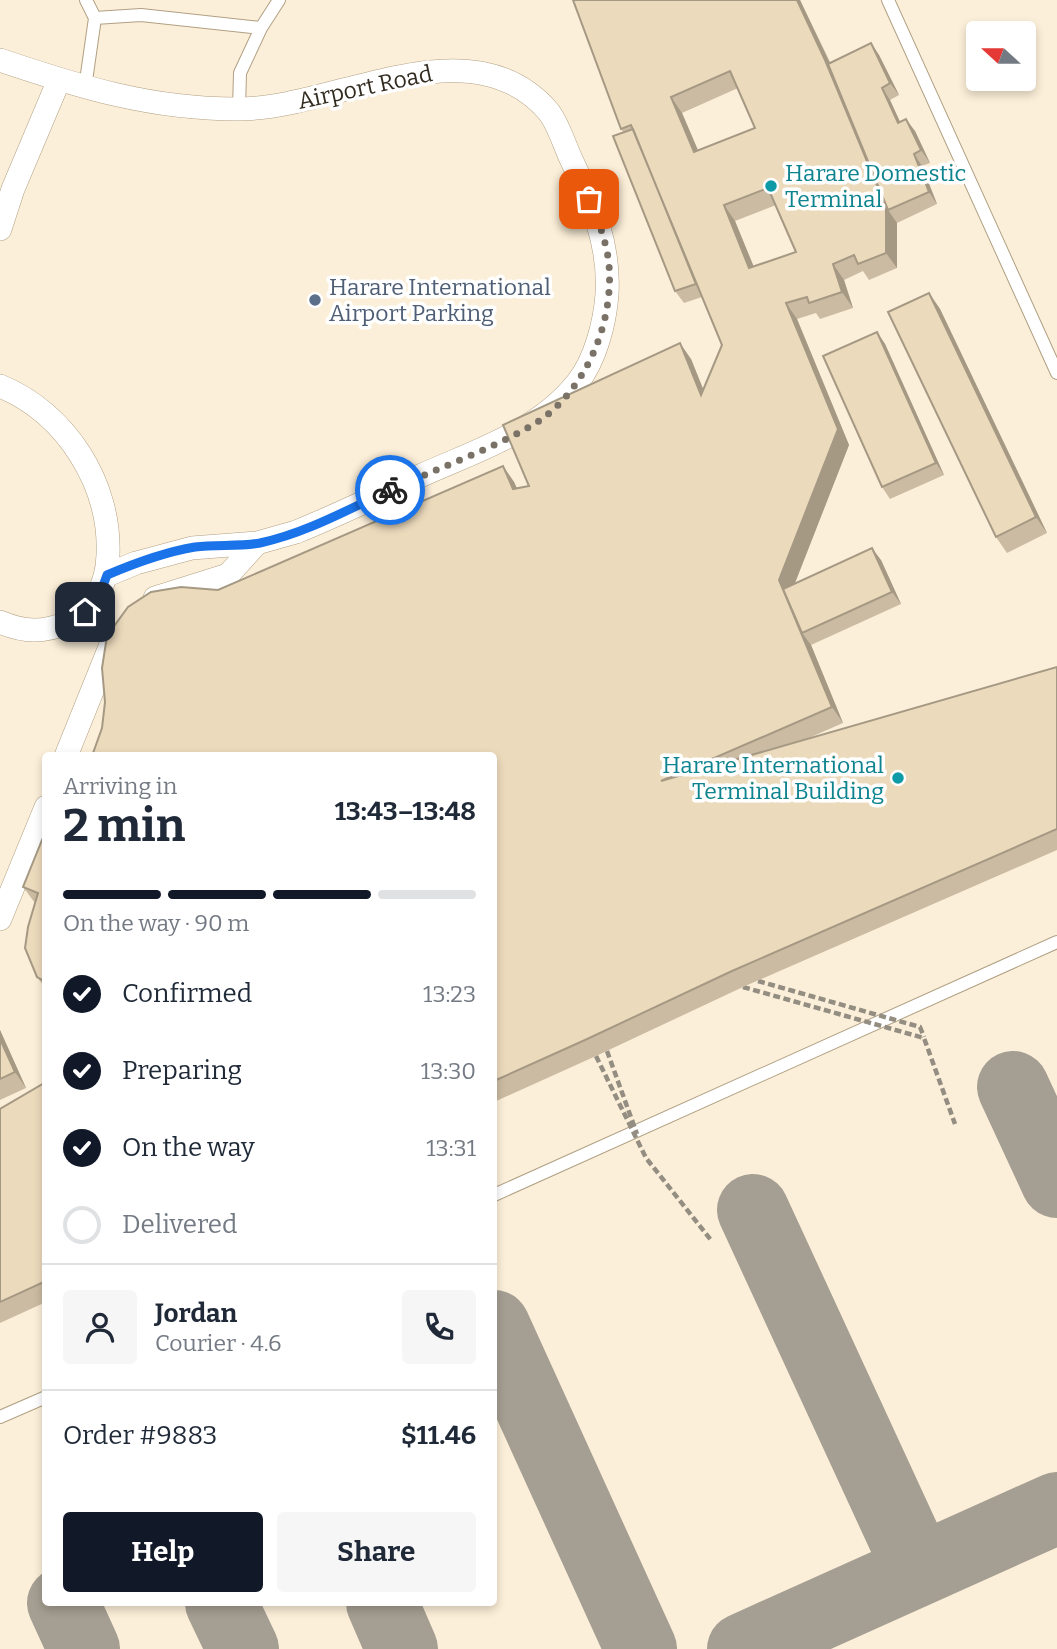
<!DOCTYPE html>
<html lang="en">
<head>
<meta charset="utf-8">
<style>
  :root { --surface:#fff; --page:#f6f6f7; --text:#1f2937; --muted:#747a83; --line:#e0e1e3; --accent:#111827 }
  body { margin:0; font-family:Bitter,serif; background:var(--page); color:var(--text); height:100vh; display:flex; flex-direction:column; font-size:26px; white-space:nowrap }
  * { box-sizing:border-box; margin:0 }
  p { font-size:23px; color:var(--muted) }
  .icon { flex:none; width:38px; height:38px; fill:none; stroke:currentColor; stroke-width:2; stroke-linecap:round; stroke-linejoin:round }
  .map { position:relative; flex:1; overflow:hidden }
  .drawer { position:absolute; left:42px; top:752px; width:455px; height:854px; display:flex; flex-direction:column; background:var(--surface); border-radius:7px; box-shadow:0 4px 10px #0003 }
  .drawer>* { flex:none }
  .needle { width:46px; rotate:291deg }
  .buttons { position:absolute; left:966px; top:21px; display:grid; gap:14px }
  .buttons a { display:grid; place-items:center; width:70px; height:70px; border-radius:7px; background:var(--surface); box-shadow:0 4px 10px #0003; font-size:35px }
  .pin { position:absolute; display:grid; place-items:center; width:60px; height:60px; color:#fff; margin:-30px; border-radius:14px; box-shadow:0 4px 10px #0006 }
  .courier { position:absolute; display:grid; place-items:center; width:70px; height:70px; margin:-35px; border:5px solid #1a73e8; border-radius:50%; background:#fff; color:#222; box-shadow:0 2px 9px #0007 }
  .headline em { font-style:normal; font-weight:700 }
  .headline div { display:flex; flex-direction:column-reverse }
  .headline { display:flex; align-items:center; justify-content:space-between; height:119px; padding:0 21px }
  h1 { font-size:46px; font-weight:700; line-height:52px }
  .bar { display:grid; grid-template-columns:repeat(4,1fr); gap:10px 7px; align-content:center; height:84px; padding:0 21px }
  .bar i { height:9px; border-radius:5px; background:var(--line) }
  .bar .on { background:var(--accent) }
  .bar p { grid-column:span 4 }
  .line { display:flex; align-items:center; gap:18px; padding:0 21px; border-top:2px solid var(--line) }
  .line div { flex:1 }
  .round { display:grid; place-items:center; flex:none; width:74px; height:74px; border-radius:7px; background:var(--page) }
  ol { padding:0 21px; list-style:none }
  li { display:flex; align-items:center; gap:21px; height:77px }
  li p { margin-inline-start:auto }
  li .icon { padding:7px; border-radius:50%; background:var(--accent); color:#fff; stroke-width:4 }
  li:last-child { color:var(--muted) }
  li i { width:38px; height:38px; border:4px solid var(--line); border-radius:50% }
  .primary-button { display:flex; gap:14px; margin-top:auto; padding:14px 21px }
  .primary-button a { flex:1; height:80px; border-radius:7px; background:var(--accent); color:#fff; font-size:28px; font-weight:700; line-height:80px; text-align:center }
  .primary-button a+a { background:var(--page); color:var(--text) }
  .map>svg:first-child { display:block }
  .built { fill:#fcefd9; fill-rule:evenodd }
  .lines { fill:none; stroke-linecap:round; stroke-linejoin:round }
  .taxiway { stroke:#a59e92; stroke-width:72 }
  .lane-casing { stroke:#b1a083; stroke-width:14 }
  .street-casing { stroke:#b1a083; stroke-width:24 }
  .lane { stroke:#fff; stroke-width:12 }
  .street { stroke:#fff; stroke-width:23 }
  .path-bridge { stroke:#948d81; stroke-width:4.5; stroke-dasharray:7 3.5; stroke-linecap:butt }
  .wall { fill:#cbbba2; fill-rule:evenodd }
  .shaded-wall { fill:#a59984 }
  .building { fill:#ecdabc; stroke:#a59984; stroke-width:2; fill-rule:evenodd }
  .done { stroke:#7a7267; stroke-width:7; stroke-dasharray:0 12.6 }
  .route { stroke:#1a73e8; stroke-width:9 }
  .culture-dot { fill:#0f9aa8; stroke:#fff; stroke-width:2.5 }
  .service-dot { fill:#5c6f8a; stroke:#fff; stroke-width:2.5 }
  .labels { text-anchor:middle; dominant-baseline:central; stroke-width:7; stroke-linejoin:round; paint-order:stroke }
  .street-label { font-size:23px; fill:#322b20; stroke:#fff }
  .culture-label { font-size:23px; fill:#0d838f; stroke:#fff; text-anchor:start }
  .service-label { font-size:23px; fill:#4e5e75; stroke:#fff; text-anchor:start }
</style>
</head>
<body>
<div class="map">
<svg width="1057" height="1649" viewBox="0 0 1057 1649">
  <rect width="100%" height="100%" fill="#fff7eb"/>
  <path class="built" d="M0,0H1057V1649H0ZM978,33H1024V79H978ZM46,756H494V1603H46Z"/>
  <g class="lines">
    <path class="taxiway" d="M1013,1087L1057,1182
      M753,1210L919,1570
      M494,1326L641,1649
      M63,1603L84,1649
      M221,1603L243,1649
      M382,1603L402,1649
      M743,1649L1057,1508"/>
    <defs>
      <path id="lane" d="M888,0L1057,373
        M95,18L141,15L261,28
        M85,88L95,18L86,0
        M239,109L240,73L261,28L279,0
        M494,1195L1057,942
        M0,1417L46,1397"/>
      <path id="street" d="M0,60C80,87 151,109 237,109C334,110 470,21 548,111C558,123 564,144 571,159C592,203 610,244 607,294C605,323 595,361 577,383C538,432 475,451 420,476C379,495 338,515 296,532L257,543L192,548L136,563L107,575
        M0,229L13,189L59,80
        M0,386C66,413 111,484 108,555C107,585 95,609 66,623C43,633 24,632 0,622
        M155,598L228,575L257,543
        M66,756L114,637
        M0,919L46,807"/>
    </defs>
    <use href="#lane" class="lane-casing"/>
    <use href="#street" class="street-casing"/>
    <use href="#lane" class="lane"/>
    <use href="#street" class="street"/>
    <path class="path-bridge" d="M758,981L920,1027L924,1037
      M743,987L924,1038L955,1124
      M607,1051L637,1134
      M596,1056L646,1158L711,1240"/>
  </g>
  <path class="wall" d="M800,0L830,62L871,43L879,55L899,95L890,100L900,122L915,131L930,163L922,166L937,204L897,223V268L869,280L863,271L844,280L853,308L820,319L816,313L797,319L849,445L794,584L881,560L901,604L811,645L843,723L802,741L1057,667V850L743,987L596,1056L494,1102V756L218,590L503,466L514,482L517,489L529,486L691,359L703,389L722,345L702,297L684,303L675,291L623,132L621,129ZM738,88L755,128L698,150L682,113ZM776,205L796,252L753,267L735,221Z
    M929,293L940,309L1047,533L1007,553L996,537Z
    M877,332L885,344L944,475L890,499L882,487Z
    M46,830V989L37,977L35,903L23,887Z
    M0,1030L26,1088L0,1100Z
    M46,1082V1302L0,1323V1109Z"/>
  <path class="shaded-wall" d="M797,0H800L836,76L888,210L897,223V268L886,253Z
    M871,43L879,55L899,95L890,83Z
    M882,88L890,100L906,135L898,123Z
    M671,97L682,113L705,167L694,152Z
    M906,119L915,131L930,163L921,150Z
    M914,154L922,166L937,204L929,192Z
    M724,205L735,221L761,284L749,268Z
    M833,264L844,280L853,308L842,292Z
    M929,293L940,309L1047,533L1036,517Z
    M786,303L797,319L849,445L790,596L802,633L811,645L843,723L832,707L779,580Z
    M877,332L885,344L944,475L936,463Z
    M680,343L691,359L712,411L701,395Z
    M503,466L514,482L525,505L513,489Z
    M872,548L881,560L901,604L892,592Z
    M0,1030L26,1088L15,1072L0,1039Z"/>
  <path class="building" d="M573,0H797L825,60L886,207V253L858,264L854,255L833,264L842,292L809,303L807,297L786,303L838,429L779,580L832,707L661,781L1057,667V829L732,971L585,1040L494,1081V756H92L102,728L105,702L102,668L107,636L128,607L151,592L181,587L218,590L503,466L513,489L529,486L503,425L680,343L701,395L722,345L631,125L621,129ZM730,71L755,128L694,152L671,97ZM768,188L796,252L749,268L724,205Z
    M871,43L890,83L882,88L898,123L906,119L921,150L914,154L929,192L888,210L828,64Z
    M633,129L696,284L675,291L613,136Z
    M929,293L1036,517L996,537L888,312Z
    M877,332L936,463L882,487L823,356Z
    M872,548L892,592L802,633L783,589Z
    M46,830V982L37,977L25,948L28,927L38,893L23,887Z
    M0,1039L15,1072L0,1079Z
    M46,1082V1281L0,1302V1109Z"/>
  <g class="lines">
    <path class="done" d="M390,490C436,469 487,451 531,426C584,395 614,325 609,265C607,243 598,219 589,199"/>
    <path class="route" d="M85,612L99,597L107,575C135,563 165,552 195,547C216,544 239,547 260,543C306,533 347,510 390,490"/>
  </g>
  <g class="culture-dot">
    <circle cx="771" cy="186" r="7"/>
    <circle cx="898" cy="778" r="7"/>
  </g>
  <circle class="service-dot" cx="315" cy="300" r="7"/>
  <g class="labels">
    <g class="street-label">
      <text transform="translate(365 87) rotate(-12)">Airport Road</text>
    </g>
    <g class="culture-label">
      <text x="785" y="173">Harare Domestic<tspan x="785" dy="26">Terminal</tspan></text>
      <text x="884" y="765" text-anchor="end">Harare International<tspan x="884" dy="26">Terminal Building</tspan></text>
    </g>
    <g class="service-label">
      <text x="329" y="287">Harare International<tspan x="329" dy="26">Airport Parking</tspan></text>
    </g>
  </g>
</svg>
<div class="buttons">
<a><svg class="needle" viewBox="-14 -14 28 28"><path d="M0-13l5 13h-10z" fill="#e53935"/><path d="M0 13l5-13h-10z" fill="#747a83"/></svg></a>
</div>
<div class="pin" style="left:589px;top:199px;background:#ea580c"><svg class="icon" aria-label="bag" viewBox="0 0 24 24"><path d="M5 8h14l-1 12H6zM9 8a3 3 0 0 1 6 0"/></svg></div>
<div class="pin" style="left:85px;top:612px;background:#1f2937"><svg class="icon" aria-label="home" viewBox="0 0 24 24"><path d="M3 11l9-7 9 7M6 9v11h12V9"/></svg></div>
<div class="courier" style="left:390px;top:490px"><svg class="icon" aria-label="bike" viewBox="0 0 24 24"><circle cx="6" cy="16" r="4"/><circle cx="18" cy="16" r="4"/><path d="M6 16l4-8h5l3 8M10 8l3 8H6M13 5h3"/></svg></div>
<section class="drawer">
<div class="headline"><div><h1>2 min</h1><p>Arriving in</p></div><em>13:43–13:48</em></div>
<div class="bar"><i class="on"></i><i class="on"></i><i class="on"></i><i></i><p>On the way · 90 m</p></div>
<ol>
<li><svg class="icon" aria-label="check" viewBox="0 0 24 24"><path d="M5 12l5 5 9-10"/></svg>Confirmed<p>13:23</p></li>
<li><svg class="icon" aria-label="check" viewBox="0 0 24 24"><path d="M5 12l5 5 9-10"/></svg>Preparing<p>13:30</p></li>
<li><svg class="icon" aria-label="check" viewBox="0 0 24 24"><path d="M5 12l5 5 9-10"/></svg>On the way<p>13:31</p></li>
<li><i></i>Delivered</li>
</ol>
<div class="line" style="height:126px"><a class="round"><svg class="icon" aria-label="person" viewBox="0 0 24 24"><circle cx="12" cy="8" r="4"/><path d="M4 21q1-7 8-7t8 7"/></svg></a><div><b>Jordan</b><p>Courier · 4.6</p></div><a class="round"><svg class="icon" aria-label="phone" viewBox="0 0 24 24"><path d="M5 4h4l2 5-3 2q2 4 5 5l2-3 5 2v4C11 20 4 13 5 4z"/></svg></a></div>
<div class="line" style="height:91px"><div>Order #9883</div><b>$11.46</b></div>
<div class="primary-button"><a>Help</a><a>Share</a></div>
</section>
</div>
</body>
</html>
